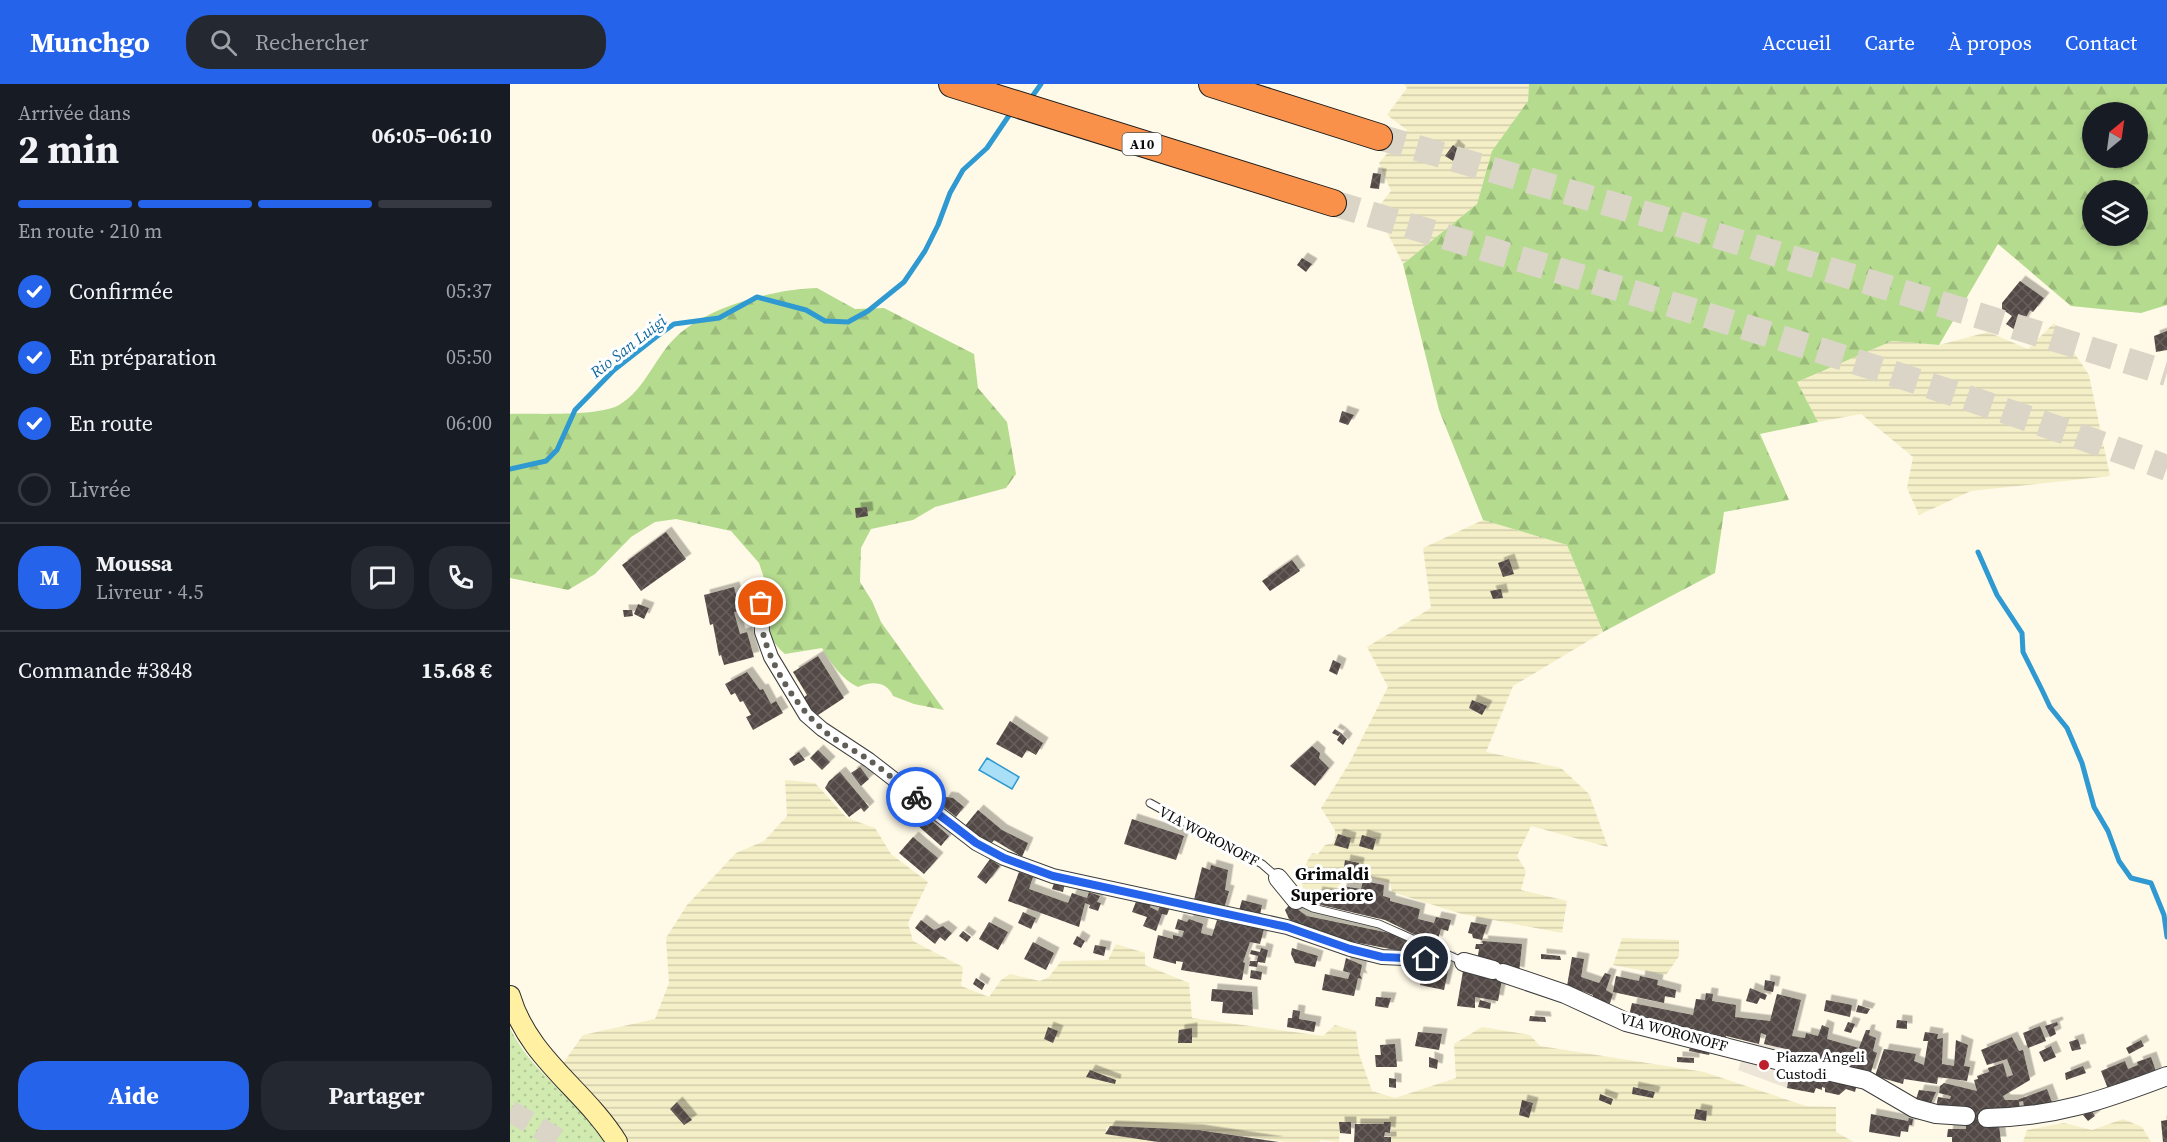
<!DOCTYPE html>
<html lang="fr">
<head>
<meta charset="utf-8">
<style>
  :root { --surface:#171b24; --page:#242831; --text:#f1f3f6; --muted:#9ea1a6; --line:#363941; --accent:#2563eb }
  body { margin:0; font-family:"Source Serif 4",serif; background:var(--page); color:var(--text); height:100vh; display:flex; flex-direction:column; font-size:22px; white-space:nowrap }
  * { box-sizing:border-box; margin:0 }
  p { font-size:20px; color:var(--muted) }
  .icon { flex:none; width:33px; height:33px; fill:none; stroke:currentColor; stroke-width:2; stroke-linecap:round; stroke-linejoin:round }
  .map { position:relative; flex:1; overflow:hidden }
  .side { display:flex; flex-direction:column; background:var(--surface); width:510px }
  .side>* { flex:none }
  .needle { width:39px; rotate:29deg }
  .buttons { position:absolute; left:1572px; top:18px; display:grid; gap:12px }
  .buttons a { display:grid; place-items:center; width:66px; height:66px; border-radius:50%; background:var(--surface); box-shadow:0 3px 9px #0003; font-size:30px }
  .pin { position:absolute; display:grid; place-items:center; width:51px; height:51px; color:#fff; margin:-26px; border:3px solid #fff; border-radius:50%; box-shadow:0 2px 6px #0007 }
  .courier { position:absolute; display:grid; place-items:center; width:60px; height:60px; margin:-30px; border:4px solid #2563eb; border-radius:50%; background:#fff; color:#222; box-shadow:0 2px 8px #0007 }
  .summary em { font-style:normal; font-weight:700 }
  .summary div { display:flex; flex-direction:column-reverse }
  .summary { display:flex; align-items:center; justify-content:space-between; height:102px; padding:0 18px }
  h1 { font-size:39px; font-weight:700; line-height:45px }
  .bar { display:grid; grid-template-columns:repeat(4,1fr); gap:9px 6px; align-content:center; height:72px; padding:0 18px }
  .bar i { height:8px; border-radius:4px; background:var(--line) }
  .bar .selected { background:var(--accent) }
  .bar p { grid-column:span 4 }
  .line { display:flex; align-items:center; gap:15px; padding:0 18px; border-top:2px solid var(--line) }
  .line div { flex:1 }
  .round { display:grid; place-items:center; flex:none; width:63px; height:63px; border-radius:24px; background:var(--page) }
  ol { padding:0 18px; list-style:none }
  li { display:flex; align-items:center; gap:18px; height:66px }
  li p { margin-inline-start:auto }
  li .icon { padding:6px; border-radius:50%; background:var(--accent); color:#fff; stroke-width:4 }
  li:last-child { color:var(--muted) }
  li i { width:33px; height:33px; border:3px solid var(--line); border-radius:50% }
  .cta { display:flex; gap:12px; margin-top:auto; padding:12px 18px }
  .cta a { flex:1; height:69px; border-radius:24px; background:var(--accent); color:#fff; font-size:24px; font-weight:700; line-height:69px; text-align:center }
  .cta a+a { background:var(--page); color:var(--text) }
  header { display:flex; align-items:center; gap:36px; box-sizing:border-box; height:84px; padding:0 30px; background:var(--accent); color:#fff }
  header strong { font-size:28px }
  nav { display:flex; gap:33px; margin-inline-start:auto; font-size:21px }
  .search { width:420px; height:54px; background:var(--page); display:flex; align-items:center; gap:15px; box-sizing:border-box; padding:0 21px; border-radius:24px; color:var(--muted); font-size:22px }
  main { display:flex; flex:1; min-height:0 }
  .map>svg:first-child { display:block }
  .farmland { fill:url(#farmland-rules) }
  .grass { fill:url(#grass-dots) }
  .forest { fill:url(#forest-firs); fill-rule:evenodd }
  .plaza { fill:#ede6d8 }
  .water { fill:#aadff8; stroke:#2f99d1; stroke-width:1.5 }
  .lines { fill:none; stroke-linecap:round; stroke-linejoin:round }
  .stream { stroke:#2f99d1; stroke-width:5 }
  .building { fill:url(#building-cross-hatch); filter:url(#shadow) }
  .minor-tunnel { stroke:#dad5c6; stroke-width:14; stroke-dasharray:14 7; stroke-linecap:butt }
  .primary-tunnel { stroke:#dad5c6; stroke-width:22; stroke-dasharray:22 11; stroke-linecap:butt }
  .motorway-tunnel { stroke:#dad5c6; stroke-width:26; stroke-dasharray:26 13; stroke-linecap:butt }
  .service-casing { stroke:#3d3d3d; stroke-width:9 }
  .minor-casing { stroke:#3d3d3d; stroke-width:16 }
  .tertiary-casing { stroke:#3d3d3d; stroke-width:20 }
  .secondary-casing { stroke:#2c2c2c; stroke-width:22 }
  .motorway-casing { stroke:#1b1b1b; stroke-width:28 }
  .service { stroke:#fff; stroke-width:7 }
  .minor { stroke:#fff; stroke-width:14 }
  .tertiary { stroke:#fff; stroke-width:18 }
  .secondary { stroke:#fff0a2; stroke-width:20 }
  .motorway { stroke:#fa914a; stroke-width:26 }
  .done { stroke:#605e57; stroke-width:6; stroke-dasharray:0 10.8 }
  .route { stroke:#2563eb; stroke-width:8 }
  .poi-dot { fill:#bd1f2f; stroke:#fff; stroke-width:2 }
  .labels { text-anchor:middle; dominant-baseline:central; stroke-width:6; stroke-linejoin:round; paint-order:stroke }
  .shield { fill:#fff; stroke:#545454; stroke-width:1.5 }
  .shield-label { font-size:14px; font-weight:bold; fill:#0a0a0a }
  .street-label { font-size:15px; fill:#0a0a0a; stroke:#fff }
  .poi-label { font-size:15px; fill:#0a0a0a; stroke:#fff; text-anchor:start }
  .water-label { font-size:16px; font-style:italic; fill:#11689e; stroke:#fff }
  .quarter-label { font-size:18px; font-weight:bold; fill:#0a0a0a; stroke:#fff }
</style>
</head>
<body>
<header>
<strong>Munchgo</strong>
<div class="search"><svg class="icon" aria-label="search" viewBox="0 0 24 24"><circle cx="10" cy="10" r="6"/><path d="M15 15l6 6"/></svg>Rechercher</div>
<nav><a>Accueil</a><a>Carte</a><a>À propos</a><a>Contact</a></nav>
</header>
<main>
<section class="side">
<div class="summary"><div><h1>2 min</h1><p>Arrivée dans</p></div><em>06:05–06:10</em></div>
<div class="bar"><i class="selected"></i><i class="selected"></i><i class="selected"></i><i></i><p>En route · 210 m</p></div>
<ol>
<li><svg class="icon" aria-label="check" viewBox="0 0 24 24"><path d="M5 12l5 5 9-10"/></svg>Confirmée<p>05:37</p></li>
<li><svg class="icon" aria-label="check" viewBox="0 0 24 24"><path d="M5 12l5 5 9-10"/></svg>En préparation<p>05:50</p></li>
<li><svg class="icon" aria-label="check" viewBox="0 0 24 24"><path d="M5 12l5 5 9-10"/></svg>En route<p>06:00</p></li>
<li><i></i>Livrée</li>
</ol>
<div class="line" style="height:108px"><b class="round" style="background:var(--accent);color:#fff">M</b><div><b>Moussa</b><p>Livreur · 4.5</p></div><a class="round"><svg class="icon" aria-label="chat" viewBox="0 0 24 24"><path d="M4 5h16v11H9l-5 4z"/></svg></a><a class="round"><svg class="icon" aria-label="phone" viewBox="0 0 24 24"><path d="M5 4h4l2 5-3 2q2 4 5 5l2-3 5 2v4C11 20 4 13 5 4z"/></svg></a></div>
<div class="line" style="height:78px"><div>Commande #3848</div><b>15.68 €</b></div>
<div class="cta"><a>Aide</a><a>Partager</a></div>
</section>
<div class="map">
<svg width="1657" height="1058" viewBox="0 0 1657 1058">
  <defs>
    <pattern id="farmland-rules" width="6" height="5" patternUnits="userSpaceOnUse" patternTransform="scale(1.5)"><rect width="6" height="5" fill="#f5efc7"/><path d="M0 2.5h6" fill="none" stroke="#d1ccaa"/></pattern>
    <pattern id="grass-dots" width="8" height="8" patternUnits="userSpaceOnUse" patternTransform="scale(1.5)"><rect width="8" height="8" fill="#d1eab0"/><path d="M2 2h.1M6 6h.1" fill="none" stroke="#b2c796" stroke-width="1.8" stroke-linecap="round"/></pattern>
    <pattern id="forest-firs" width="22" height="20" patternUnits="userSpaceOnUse" patternTransform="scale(1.5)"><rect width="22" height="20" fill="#b5db8f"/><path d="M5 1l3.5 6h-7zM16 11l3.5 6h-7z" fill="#9abb7a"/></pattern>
    <pattern id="building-cross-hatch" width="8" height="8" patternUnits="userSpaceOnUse" patternTransform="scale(1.5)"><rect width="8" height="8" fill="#534a46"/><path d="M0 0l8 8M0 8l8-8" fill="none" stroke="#67605c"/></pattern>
    <filter id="shadow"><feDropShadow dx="5.5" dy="-5.5" stdDeviation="0" flood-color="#0004"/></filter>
  </defs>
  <rect width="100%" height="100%" fill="#fff9e7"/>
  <path class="farmland" d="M894,0H1019L1018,17L982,68L967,120L893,180L866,126L881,107L869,79L897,46L877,31L897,4Z
    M1544,239L1579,291L1600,392L1461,407L1409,431L1397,404L1403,373L1351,330L1308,338L1287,298L1382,257L1429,261L1478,248L1518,265Z
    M973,436L1057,461L1093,548L1003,602L976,668L1051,684L1079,710L1098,763L1021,742L1007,772L1016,787L1011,806L1057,817L1052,849L952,830L882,808L880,799L853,792L848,800L832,797L825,807L793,806L791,788L802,769L808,770L815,761L823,759L825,754V746L811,724L840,678L878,603L857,563L921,524L913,464Z
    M275,696L305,699L337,734L365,744L381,770L418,798L398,839L403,857L453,883L451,902L479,913L491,896L500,890L530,897L539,893L551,877L598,876L606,860L635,869V881L679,899L682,934L813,952L825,941L846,947L849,970L862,1007L885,1014L946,994L944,960L972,943L1020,951L1030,962L1194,988L1296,1022L1326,1023V1048L1344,1058H881V1038H874V1040L830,1038L829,1058L810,1056V1058H777L688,1046L600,1042L596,1044V1050L650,1058H112L49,985L73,951L145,935L159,899L156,854L177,821L226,769L254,757L277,732Z
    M1112,854L1169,856V872L1156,891L1103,881Z
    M1613,1035L1632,1043L1641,1058H1513L1517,1046L1554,1039L1582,1046Z"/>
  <path class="grass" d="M0,944C21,989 69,1016 94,1058H0Z"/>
  <path class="forest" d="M1019,0H1657V221L1631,229L1561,222L1488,160L1429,261L1382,257L1287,298L1308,338L1250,350L1279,416L1214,428L1205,489L1093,548L1057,461L973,436L929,326L893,180L967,120L982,67L1018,17ZM1582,28H1628V74H1582ZM1582,106H1628V152H1582Z
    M307,204L345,225L374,224L464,270L468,304L497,338L506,390L496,404L425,423L403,436L361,445L351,464L350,498L362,517L371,538L434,626L404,620L383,612C377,597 361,597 348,603C331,595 322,580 312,564L275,570C259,557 251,537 259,518L254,510L256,500L249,479L221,447L166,435L145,438L121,453L85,490L58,506L0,494V330C26,329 87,333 109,321C136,305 145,272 167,252C199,222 265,205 307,204Z"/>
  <path class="plaza" d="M1238,957L1276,965L1274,975L1279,976L1275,990L1279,992L1277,1004L1228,986Z"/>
  <path class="water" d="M477,674L509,693L502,705L469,686Z"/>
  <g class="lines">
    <path class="stream" d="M521,14L531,0
      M0,385L36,377L47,366L65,326L104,286L146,253L164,240L209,234L247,213L296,226L315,237L338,238L358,227L394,198L415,167L428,141L440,109L453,86L477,64L500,30
      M1468,468L1487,511L1512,549L1513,568L1532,606L1540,623L1557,644L1572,679L1584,723L1598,747L1609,777L1621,794L1641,799L1654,831L1657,853"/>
  </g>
  <path class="building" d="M943,61L950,67L943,77L935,72Z
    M863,89L871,90L869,105L860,104Z
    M792,174L802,180L796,188L787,181Z
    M1510,197L1534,214L1523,228L1520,226L1508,248L1496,240L1502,232L1492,225V219Z
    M1657,247V266L1646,268L1644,252Z
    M832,327L844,331L838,341L829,338Z
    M357,423L358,432L346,434L345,424Z
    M156,448L176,475L131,507L112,481Z
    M999,475L1004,490L993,493L988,479Z
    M782,476L790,487L760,507L752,497Z
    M224,503L230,527L224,528L230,550L237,548L244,573L214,581L211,571L209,572L203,540L200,541L194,511Z
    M991,505L993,514L983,515L980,507Z
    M128,520L139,524L134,535L124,530Z
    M113,526H122L123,532L114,533Z
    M308,572L334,614L305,633L293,614L297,611L283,588Z
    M823,576L831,580L827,591L819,587Z
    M237,588L250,606L253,605L261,620L266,617L273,629L243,646L236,633L241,631L233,617L230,618L225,609L221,611L215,600Z
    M962,616L977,622L972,631L959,624Z
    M500,637L533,659L526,671L517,666L512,674L486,660Z
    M825,645L831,649L837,655L833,661L827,656L831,649L828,652L822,649Z
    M802,662L810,669L809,674L819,684L805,702L780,682Z
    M308,666L320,678L312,686L300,674Z
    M289,668L295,676L284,682L279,675Z
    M350,683L359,695L351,702L341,689Z
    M330,688L359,723L354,728L351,724L339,733L315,704L319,697Z
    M436,713L443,714L454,723L446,733L431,721Z
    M468,726L492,746L518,759L512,773L484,756L479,763L454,743Z
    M415,731L439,752L431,762L406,740Z
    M622,735L674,752L666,776L614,760Z
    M828,750L841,754L838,765L824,761Z
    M852,751L866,755L863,766L849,762Z
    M403,753L428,774L414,790L389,769Z
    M480,775L490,782L476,800L467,793Z
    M835,776L849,779L848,786L834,783Z
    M701,781L718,786L715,806L719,807L713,828L683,820L692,783L700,786Z
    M509,788L523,793L519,805L558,819L562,809L577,814L579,808L590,812L587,818L591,819L588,827L579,824L580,821L575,819L569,843L498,817Z
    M545,796L555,799L553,808L542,805Z
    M853,797L874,801L873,812L880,814V817L910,825L908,835L924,839L926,833L941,836L938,847L931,845L927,858L923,856L922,859L875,836L811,821L805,818L807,808L830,811L832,802L851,805Z
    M627,815L641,820L640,823L648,827L651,820L660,823L657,831L652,830L646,847L633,842L637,833L622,828Z
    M732,816L752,821L750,831L728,830Z
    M780,820L797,832L889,851L919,862L917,869L941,874L934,906L910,901L917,872L828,855L797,846L779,835L775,826Z
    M513,828L526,834L521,845L508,839Z
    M668,835L677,838L679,835L693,840L691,849L702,852L707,836L754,845L750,860L740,858L733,878L735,879L732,896L671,886L673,878L666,877V880L643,874L648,851L663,855V851L672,853L674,847L665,845Z
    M411,836L424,846L433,842L442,849L435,857L430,853L425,860L405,844Z
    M479,838L498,848L488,866L469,855Z
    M961,838L977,841L972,856L963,854L962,850L958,849Z
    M453,847L461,853L457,858L449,852Z
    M567,852L575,857L571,864L563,860Z
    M972,857L1012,860L1009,889L994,885L988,917L965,913V924L947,922L953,887L965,889L969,865H965L966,860H973Z
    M523,858L544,869L536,886L514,875Z
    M585,861L596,863L594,872L583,869Z
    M751,864L758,866L755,879L748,878L747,883L739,882L740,877H747L748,872L740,870L741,866L750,868Z
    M782,864L808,872L805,883L785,879L781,870Z
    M1031,870L1050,872L1051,876L1031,875Z
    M1062,873L1074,875L1071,893L1089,899L1095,889L1101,891L1096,906L1103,910L1099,922L1082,916L1083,911L1057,902Z
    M836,874L852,881L850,891L852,895L848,894L844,912L812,906L815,890L838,895L840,889L833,887Z
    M741,886L752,888L751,896L740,894Z
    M1106,892L1129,897L1130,892L1148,896L1147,901L1166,906L1165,914L1155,912L1154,919L1103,908Z
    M466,894L475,900L472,906L463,900Z
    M1255,896L1265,898L1263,908L1254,906Z
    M1240,904L1257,911L1255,916L1250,914L1247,920L1236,917Z
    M702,905L742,908L743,931L712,929L713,918L701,917Z
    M1196,909L1203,910L1202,917L1226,921L1225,933L1260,937L1267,910L1291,916L1282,952L1295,954L1296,949L1308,952L1312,941L1319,944L1317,955L1349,964L1356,946H1360L1359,951L1366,954L1363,967L1367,969L1360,991L1298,971L1295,979L1347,1000L1345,1008L1336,1005L1329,1011L1315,1008V1004L1312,1003V1006L1306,1004L1304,1009L1277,1004L1279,992L1275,990L1279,976L1274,975L1276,965L1254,960L1256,951L1251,949L1249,960L1216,952L1215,955L1119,932L1122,919L1183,931L1186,915L1195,916Z
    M866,913L881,914L878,924L865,922Z
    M970,916L981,919L980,925L968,923Z
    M1316,916L1342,921L1340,933L1314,927Z
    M1348,921L1360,925L1357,930L1346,928Z
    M783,926L790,927L789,935L806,938L804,948L777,943L778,934H782Z
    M1020,932L1035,933L1036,938L1019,937Z
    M1387,936L1397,937V945L1386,944Z
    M1338,938L1345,940L1341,949L1334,947Z
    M1547,938L1548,941L1544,943L1546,950L1540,953L1535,942Z
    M1530,942L1536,957L1518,964L1513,949Z
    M538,943L548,947L543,959L534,955Z
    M682,944V959H668L669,946Z
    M908,948L932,950L929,966L905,962Z
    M1415,948L1428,950L1427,955L1433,954L1432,980L1444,982L1446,956L1458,961L1454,982L1460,983L1457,997L1428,993L1427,1000L1394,995L1393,1000L1365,992L1374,965L1406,970L1404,977L1414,981L1418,957H1413Z
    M1502,953L1509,967L1513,966L1520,996L1493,1012L1495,1016H1507L1537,1005L1543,1021L1515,1030L1513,1017L1509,1018L1510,1026L1489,1041L1491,1058H1442V1053H1437L1438,1045H1456V1026L1426,1024L1428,1013L1440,1015L1441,1012L1429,1009L1430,1002L1434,999L1467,1007L1464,996L1468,995L1467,992L1479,988L1478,984L1493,979L1497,993L1503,991L1497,975L1477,981L1471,966Z
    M1568,955L1571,965L1562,967L1559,958Z
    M1631,956L1634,962L1619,970L1616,964Z
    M1181,959L1201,964L1199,971L1179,967Z
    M885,960L887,983H866L865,971H871L870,961Z
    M1541,962L1546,973L1534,978L1529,968Z
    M919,973L928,976L927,985L919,983Z
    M1167,973L1184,974V979L1167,978Z
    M1641,973L1648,993L1600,1010L1591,987L1615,977L1618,985L1628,981L1627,978Z
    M1573,982L1576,989L1556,996L1555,989Z
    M580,986L606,996L605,1000L576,993Z
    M879,994L886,995V1004L879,1003Z
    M1123,1003L1145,1008L1143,1014L1122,1010Z
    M1409,1006L1426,1008L1418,1026L1404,1021Z
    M1090,1010L1103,1015L1101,1021L1089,1016Z
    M1012,1016L1023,1019L1019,1034L1009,1031Z
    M167,1018L182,1036L174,1041L160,1025Z
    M1186,1025L1197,1027L1196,1037L1184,1035Z
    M1581,1026L1585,1032L1578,1037L1573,1031Z
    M1361,1030L1398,1037L1399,1034L1403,1035L1402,1041H1399L1398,1048L1391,1047L1390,1053L1359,1048Z
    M1657,1036V1058H1653L1651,1037Z
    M829,1038H841V1050L830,1049Z
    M874,1038H881L880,1049L875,1048L874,1053H881V1058H844L845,1040H874Z
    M600,1042L688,1046L769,1058H648L595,1050Z"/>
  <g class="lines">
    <path class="minor-tunnel" d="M916,875L940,878"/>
    <path class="primary-tunnel" d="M0,1027L53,1058"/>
    <path class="motorway-tunnel" d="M869,53L1156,136L1657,289
      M823,119C1102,203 1384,283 1657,384"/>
    <defs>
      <path id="service" d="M640,719L752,780L768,794
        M786,816L803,824L869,840L954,878"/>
      <path id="minor" d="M251,519L252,548L261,573L296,631L312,645L359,676L466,759L494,774L543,792L777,843L840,865L872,873L916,875"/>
      <path id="tertiary" d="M768,794L786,816
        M954,878L983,886
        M993,889L1055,910L1116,938L1278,979
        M1290,981L1356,996L1404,1024L1426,1030L1456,1032
        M1477,1034C1545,1033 1594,1016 1657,992"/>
      <path id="secondary" d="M0,912C18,974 75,1006 107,1058"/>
      <path id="motorway" d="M442,0L823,119
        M702,0L869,53"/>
    </defs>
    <use href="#service" class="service-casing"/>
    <use href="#minor" class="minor-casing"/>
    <use href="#tertiary" class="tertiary-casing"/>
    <use href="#secondary" class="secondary-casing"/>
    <use href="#motorway" class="motorway-casing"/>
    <use href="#service" class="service"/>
    <use href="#minor" class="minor"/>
    <use href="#tertiary" class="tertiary"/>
    <use href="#secondary" class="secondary"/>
    <use href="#motorway" class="motorway"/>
  </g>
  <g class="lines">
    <path class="done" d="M251,519C245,559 281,617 310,643C324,657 343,665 359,676C375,687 390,701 406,713"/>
    <path class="route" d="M406,713L466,759L494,774L543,792L777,843L840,865L872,873L916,875"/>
  </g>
  <circle class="poi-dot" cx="1254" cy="981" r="6"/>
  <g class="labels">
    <rect class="shield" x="612.5" y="49" width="39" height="22" rx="4.5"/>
    <g class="shield-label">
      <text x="632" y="60">A10</text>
    </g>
    <g class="street-label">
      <text transform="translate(699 752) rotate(28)">VIA WORONOFF</text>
      <text transform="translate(1164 948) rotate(15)">VIA WORONOFF</text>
    </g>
    <g class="poi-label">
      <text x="1266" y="972">Piazza Angeli<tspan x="1266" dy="17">Custodi</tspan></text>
    </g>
    <g class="water-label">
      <text transform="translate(118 262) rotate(-38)">Rio San Luigi</text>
    </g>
    <g class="quarter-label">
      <text x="822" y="789">Grimaldi<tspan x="822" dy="21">Superiore</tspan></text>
    </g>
  </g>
</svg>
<div class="buttons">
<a><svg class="needle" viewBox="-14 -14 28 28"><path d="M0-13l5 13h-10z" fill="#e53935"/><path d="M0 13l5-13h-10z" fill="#9ea1a6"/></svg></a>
<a><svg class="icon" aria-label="layers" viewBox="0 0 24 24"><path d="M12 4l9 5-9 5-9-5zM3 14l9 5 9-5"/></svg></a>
</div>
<div class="pin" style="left:251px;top:519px;background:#ea580c"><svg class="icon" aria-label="bag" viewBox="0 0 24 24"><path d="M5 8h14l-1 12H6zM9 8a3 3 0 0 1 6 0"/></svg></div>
<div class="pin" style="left:916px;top:875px;background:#1f2937"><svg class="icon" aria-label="home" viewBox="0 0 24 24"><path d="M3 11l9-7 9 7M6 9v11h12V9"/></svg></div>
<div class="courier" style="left:406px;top:713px"><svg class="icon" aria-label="bike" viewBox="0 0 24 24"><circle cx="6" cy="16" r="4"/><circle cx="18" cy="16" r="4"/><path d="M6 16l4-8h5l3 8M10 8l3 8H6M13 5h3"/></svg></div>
</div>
</main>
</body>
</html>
